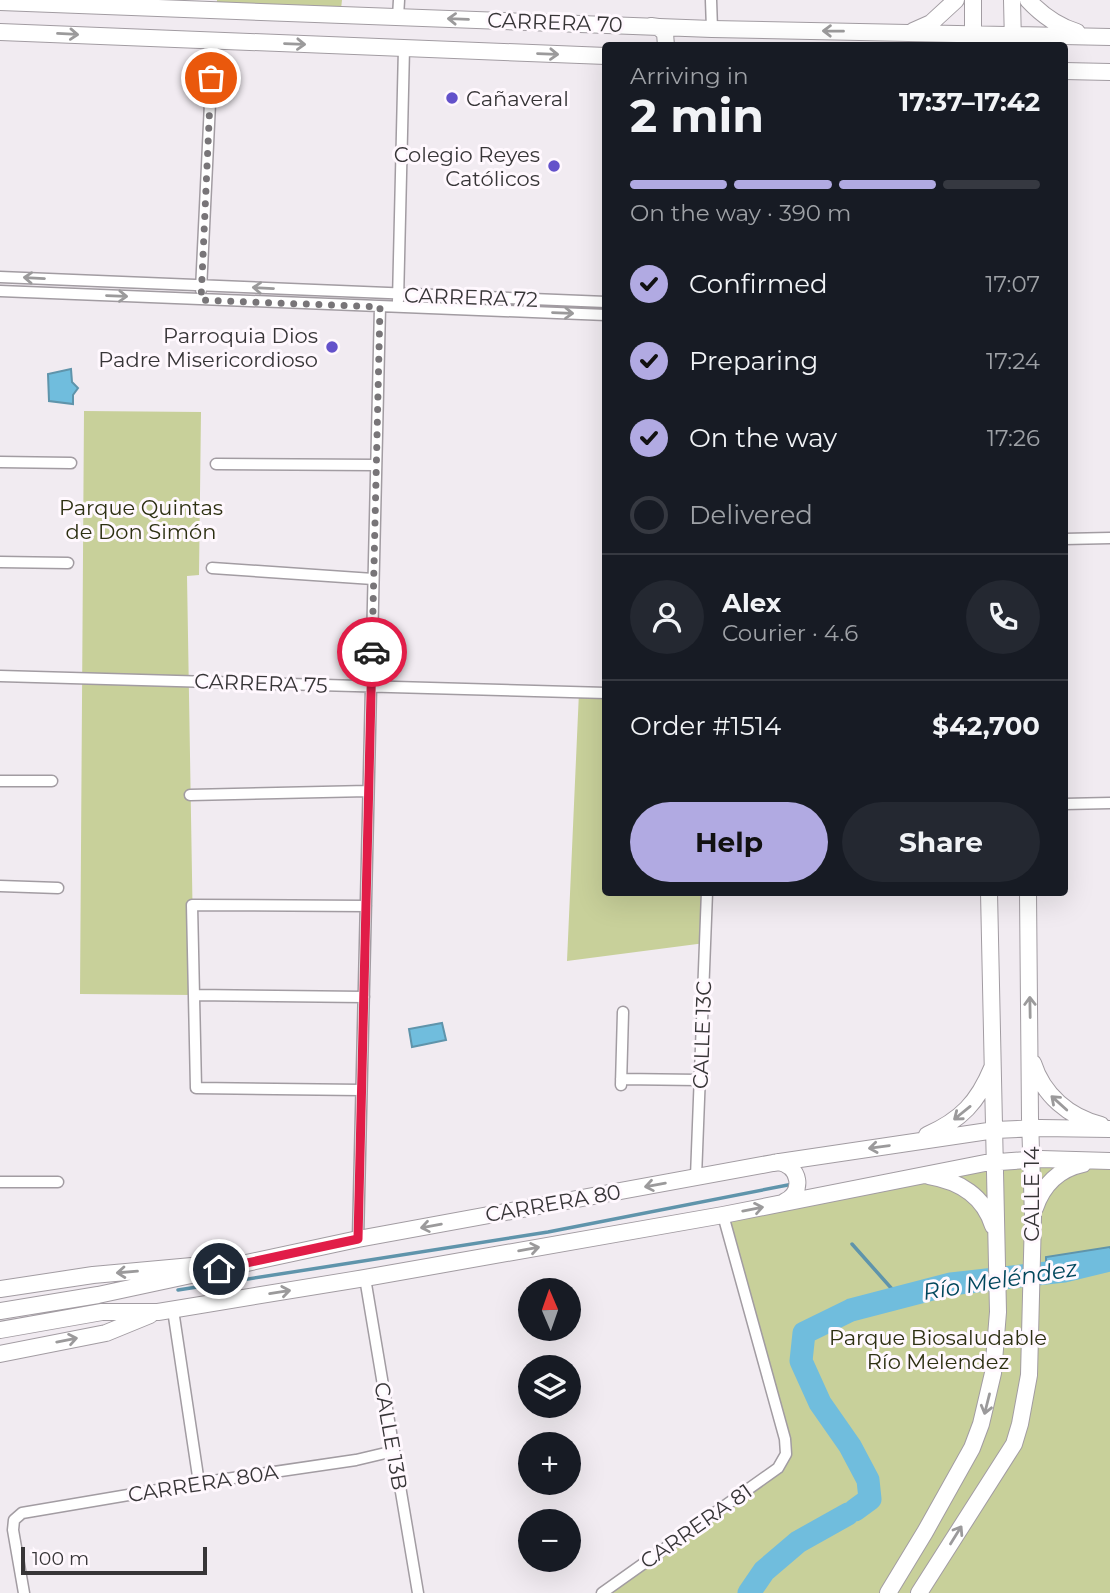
<!DOCTYPE html>
<html lang="en">
<head>
<meta charset="utf-8">
<style>
  :root { --surface:#171b24; --page:#242831; --text:#f1f3f6; --muted:#9ea1a6; --line:#363941; --accent:#b1aae2 }
  body { margin:0; font-family:Montserrat,sans-serif; background:var(--page); color:var(--text); height:100vh; display:flex; flex-direction:column; font-size:26px; white-space:nowrap }
  * { box-sizing:border-box; margin:0 }
  p { font-size:23px; color:var(--muted) }
  .icon { flex:none; width:38px; height:38px; fill:none; stroke:currentColor; stroke-width:2; stroke-linecap:round; stroke-linejoin:round }
  .map { position:relative; flex:1; overflow:hidden }
  .panel { position:absolute; left:602px; top:42px; width:466px; height:854px; display:flex; flex-direction:column; background:var(--surface); border-radius:7px; box-shadow:0 7px 28px #0002 }
  .panel>* { flex:none }
  .needle { width:46px; rotate:358deg }
  .controls { position:absolute; left:518px; top:1278px; display:grid; gap:14px }
  .controls a { display:grid; place-items:center; width:63px; height:63px; border-radius:50%; background:var(--surface); box-shadow:0 7px 28px #0002; font-size:35px }
  .scale { position:absolute; left:21px; bottom:18px; width:186px; box-sizing:border-box; padding-left:7px; border:4px solid #373537; border-top:0; font-size:19px; line-height:24px; white-space:nowrap; color:#373537; -webkit-text-stroke:5px #fff8fe; paint-order:stroke }
  .pin { position:absolute; display:grid; place-items:center; width:60px; height:60px; color:#fff; margin:-30px; border:4px solid #fff; border-radius:50%; box-shadow:0 2px 7px #0007 }
  .courier { position:absolute; display:grid; place-items:center; width:70px; height:70px; margin:-35px; border:5px solid #e11d48; border-radius:50%; background:#fff; color:#222; box-shadow:0 2px 9px #0007 }
  .overview em { font-style:normal; font-weight:700 }
  .overview div { display:flex; flex-direction:column-reverse }
  .overview { display:flex; align-items:center; justify-content:space-between; height:119px; padding:0 28px }
  h1 { font-size:46px; font-weight:700; line-height:52px }
  .bar { display:grid; grid-template-columns:repeat(4,1fr); gap:10px 7px; align-content:center; height:84px; padding:0 28px }
  .bar i { height:9px; border-radius:5px; background:var(--line) }
  .bar .selected { background:var(--accent) }
  .bar p { grid-column:span 4 }
  .line { display:flex; align-items:center; gap:18px; padding:0 28px; border-top:2px solid var(--line) }
  .line div { flex:1 }
  .round { display:grid; place-items:center; flex:none; width:74px; height:74px; border-radius:37px; background:var(--page) }
  ol { padding:0 28px; list-style:none }
  li { display:flex; align-items:center; gap:21px; height:77px }
  li p { margin-inline-start:auto }
  li .icon { padding:7px; border-radius:50%; background:var(--accent); color:#111; stroke-width:4 }
  li:last-child { color:var(--muted) }
  li i { width:38px; height:38px; border:4px solid var(--line); border-radius:50% }
  .action { display:flex; gap:14px; margin-top:auto; padding:14px 28px }
  .action a { flex:1; height:80px; border-radius:42px; background:var(--accent); color:#111; font-size:28px; font-weight:700; line-height:80px; text-align:center }
  .action a+a { background:var(--page); color:var(--text) }
  .map>svg:first-child { display:block }
  .green { fill:#c8d09a }
  .water { fill:#70bddd; stroke:#5f94ab; stroke-width:2 }
  .lines { fill:none; stroke-linecap:round; stroke-linejoin:round }
  .stream { stroke:#5f94ab; stroke-width:3.5 }
  .river { stroke:#70bddd; stroke-width:23 }
  .street-casing { stroke:#a29ca2; stroke-width:13 }
  .secondary-casing { stroke:#a29ca2; stroke-width:18 }
  .street { stroke:#fff; stroke-width:10 }
  .secondary { stroke:#fff; stroke-width:16 }
  .oneway { stroke:#9b9a9b }
  .done { stroke:#787578; stroke-width:7; stroke-dasharray:0 12.6 }
  .route { stroke:#e11d48; stroke-width:9 }
  .poi-dot { fill:#6351ca; stroke:#fff8fe; stroke-width:2.5 }
  .labels { text-anchor:middle; dominant-baseline:central; stroke-width:6; stroke-linejoin:round; paint-order:stroke }
  .street-label { font-size:21px; fill:#373537; stroke:#fff8fe }
  .poi-label { font-size:21px; fill:#373537; stroke:#fff8fe; text-anchor:end }
  .park-label { font-size:21px; fill:#2d3012; stroke:#fff8fe }
  .water-label { font-size:23px; font-style:italic; fill:#00465c; stroke:#fff8fe }
</style>
</head>
<body>
<div class="map">
<svg width="1110" height="1593" viewBox="0 0 1110 1593">
  <rect width="100%" height="100%" fill="#f1ebf1"/>
  <path class="green" d="M217,0H342L341,9L217,6Z
    M84,411L201,412L199,575L187,576L194,995L80,994Z
    M579,692L605,693L606,892L707,893L705,943L567,961Z
    M1110,1161V1593H602L778,1468L786,1454L723,1215L952,1169Z"/>
  <path class="water" d="M71,369L72,382L78,388L73,395V404L49,401L48,374Z
    M442,1023L446,1040L412,1047L409,1029Z
    M1110,1247V1255L1046,1268V1257Z"/>
  <g class="lines">
    <path class="stream" d="M852,1244L900,1298
      M178,1290L548,1232L793,1184"/>
    <path class="river" d="M855,1510L870,1499L868,1480L850,1446L820,1403L801,1361L804,1333L851,1310L951,1284L1064,1271L1110,1260
      M749,1593L764,1571L798,1542L848,1514"/>
    <defs>
      <path id="street" d="M711,0L712,29
        M398,17L399,0
        M0,277L606,302
        M201,290L213,41
        M0,291L606,315
        M398,301L404,48
        M0,462L71,463
        M216,464L376,465
        M1064,539L1110,538
        M0,562L68,563
        M212,568L373,579
        M0,676L606,693
        M0,781H52
        M190,795L368,791
        M1064,804L1110,803
        M0,886L58,888
        M194,995L364,997
        M621,1079L699,1080
        M621,1085L623,1012
        M361,1090L196,1088L192,905L366,906
        M696,1177L707,892
        M0,1182H58
        M358,1239L380,307
        M365,1278L418,1593
        M173,1310L199,1483
        M24,1593L13,1530L14,1520L22,1513L199,1483L356,1460L394,1451
        M602,1593L778,1468L786,1454L785,1439L723,1215"/>
      <path id="secondary" d="M1012,0L1013,43
        M1028,0C1042,15 1057,26 1077,32
        M0,2L712,29L1110,37
        M651,26L658,27L665,33L666,46
        M913,31L931,23L956,0
        M0,32L606,56
        M973,46V0
        M1064,71L1110,72
        M1033,1063C1043,1095 1069,1117 1101,1125
        M927,1135C961,1120 978,1102 992,1068
        M778,1162C800,1166 805,1192 784,1202
        M929,1176C959,1181 984,1196 993,1226
        M1035,1208C1043,1185 1059,1169 1083,1164
        M0,1289L93,1275L192,1266
        M0,1311L98,1295L358,1239L773,1163L995,1130L1040,1128L1110,1129
        M0,1330L102,1312H158L365,1278L723,1215L985,1163L1041,1159L1110,1161
        M0,1354L106,1333L150,1315
        M888,1593L925,1532L972,1448L981,1424L993,1373L998,1312L989,892
        M919,1593L1014,1444L1020,1424L1029,1375L1033,1217L1030,1118L1028,892"/>
    </defs>
    <use href="#street" class="street-casing"/>
    <use href="#secondary" class="secondary-casing"/>
    <use href="#street" class="street"/>
    <use href="#secondary" class="secondary"/>
  </g>
  <defs><path id="oneway-shaft" d="M-6 0H5M1.5-3L5.5 0L1.5 3" fill="none" stroke-width="1.6" stroke-linecap="round" stroke-linejoin="round" transform="scale(1.75)"/></defs>
  <g class="oneway">
    <use href="#oneway-shaft" transform="translate(458 19) rotate(-178)"/>
    <use href="#oneway-shaft" transform="translate(833 31) rotate(-179)"/>
    <use href="#oneway-shaft" transform="translate(68 34) rotate(3)"/>
    <use href="#oneway-shaft" transform="translate(295 44) rotate(2)"/>
    <use href="#oneway-shaft" transform="translate(548 54) rotate(2)"/>
    <use href="#oneway-shaft" transform="translate(34 278) rotate(-177)"/>
    <use href="#oneway-shaft" transform="translate(263 288) rotate(-177)"/>
    <use href="#oneway-shaft" transform="translate(117 296) rotate(2)"/>
    <use href="#oneway-shaft" transform="translate(563 313) rotate(2)"/>
    <use href="#oneway-shaft" transform="translate(1030 1007) rotate(-91)"/>
    <use href="#oneway-shaft" transform="translate(1059 1103) rotate(-138)"/>
    <use href="#oneway-shaft" transform="translate(962 1113) rotate(141)"/>
    <use href="#oneway-shaft" transform="translate(879 1147) rotate(172)"/>
    <use href="#oneway-shaft" transform="translate(655 1185) rotate(170)"/>
    <use href="#oneway-shaft" transform="translate(753 1209) rotate(-11)"/>
    <use href="#oneway-shaft" transform="translate(431 1226) rotate(170)"/>
    <use href="#oneway-shaft" transform="translate(529 1249) rotate(-10)"/>
    <use href="#oneway-shaft" transform="translate(127 1272) rotate(175)"/>
    <use href="#oneway-shaft" transform="translate(280 1292) rotate(-9)"/>
    <use href="#oneway-shaft" transform="translate(67 1340) rotate(-11)"/>
    <use href="#oneway-shaft" transform="translate(987 1404) rotate(104)"/>
    <use href="#oneway-shaft" transform="translate(956 1535) rotate(-58)"/>
  </g>
  <g class="lines">
    <path class="done" d="M211,78L201,300L380,307L372,652"/>
    <path class="route" d="M219,1269L358,1239L372,652"/>
  </g>
  <g class="poi-dot">
    <circle cx="452" cy="98" r="7"/>
    <circle cx="554" cy="166" r="7"/>
    <circle cx="332" cy="347" r="7"/>
  </g>
  <g class="labels">
    <g class="street-label">
      <text transform="translate(555 22) rotate(2)">CARRERA 70</text>
      <text transform="translate(471 297) rotate(2)">CARRERA 72</text>
      <text transform="translate(261 683) rotate(2)">CARRERA 75</text>
      <text transform="translate(702 1035) rotate(-88)">CALLE 13C</text>
      <text transform="translate(1031 1194) rotate(-90)">CALLE 14</text>
      <text transform="translate(553 1203) rotate(-10)">CARRERA 80</text>
      <text transform="translate(391 1436) rotate(80)">CALLE 13B</text>
      <text transform="translate(203 1483) rotate(-9)">CARRERA 80A</text>
      <text transform="translate(696 1526) rotate(-35)">CARRERA 81</text>
    </g>
    <g class="poi-label">
      <text x="466" y="98" text-anchor="start">Cañaveral</text>
      <text x="540" y="154">Colegio Reyes<tspan x="540" dy="24">Católicos</tspan></text>
      <text x="318" y="335">Parroquia Dios<tspan x="318" dy="24">Padre Misericordioso</tspan></text>
    </g>
    <g class="park-label">
      <text x="141" y="507">Parque Quintas<tspan x="141" dy="24">de Don Simón</tspan></text>
      <text x="938" y="1337">Parque Biosaludable<tspan x="938" dy="24">Río Melendez</tspan></text>
    </g>
    <g class="water-label">
      <text transform="translate(1000 1280) rotate(-9)">Río Meléndez</text>
    </g>
  </g>
</svg>
<div class="controls">
<a><svg class="needle" viewBox="-14 -14 28 28"><path d="M0-13l5 13h-10z" fill="#e53935"/><path d="M0 13l5-13h-10z" fill="#9ea1a6"/></svg></a>
<a><svg class="icon" aria-label="layers" viewBox="0 0 24 24"><path d="M12 4l9 5-9 5-9-5zM3 14l9 5 9-5"/></svg></a>
<a>+</a>
<a>−</a>
</div>
<div class="scale">100 m</div>
<div class="pin" style="left:211px;top:78px;background:#ea580c"><svg class="icon" aria-label="bag" viewBox="0 0 24 24"><path d="M5 8h14l-1 12H6zM9 8a3 3 0 0 1 6 0"/></svg></div>
<div class="pin" style="left:219px;top:1269px;background:#1f2937"><svg class="icon" aria-label="home" viewBox="0 0 24 24"><path d="M3 11l9-7 9 7M6 9v11h12V9"/></svg></div>
<div class="courier" style="left:372px;top:652px"><svg class="icon" aria-label="car" viewBox="0 0 24 24"><path d="M5 17H2v-5l4-1 3-4h7l3 4 3 1v5h-3M9 17h6M6 11h13"/><circle cx="7" cy="17" r="2"/><circle cx="17" cy="17" r="2"/></svg></div>
<section class="panel">
<div class="overview"><div><h1>2 min</h1><p>Arriving in</p></div><em>17:37–17:42</em></div>
<div class="bar"><i class="selected"></i><i class="selected"></i><i class="selected"></i><i></i><p>On the way · 390 m</p></div>
<ol>
<li><svg class="icon" aria-label="check" viewBox="0 0 24 24"><path d="M5 12l5 5 9-10"/></svg>Confirmed<p>17:07</p></li>
<li><svg class="icon" aria-label="check" viewBox="0 0 24 24"><path d="M5 12l5 5 9-10"/></svg>Preparing<p>17:24</p></li>
<li><svg class="icon" aria-label="check" viewBox="0 0 24 24"><path d="M5 12l5 5 9-10"/></svg>On the way<p>17:26</p></li>
<li><i></i>Delivered</li>
</ol>
<div class="line" style="height:126px"><a class="round"><svg class="icon" aria-label="person" viewBox="0 0 24 24"><circle cx="12" cy="8" r="4"/><path d="M4 21q1-7 8-7t8 7"/></svg></a><div><b>Alex</b><p>Courier · 4.6</p></div><a class="round"><svg class="icon" aria-label="phone" viewBox="0 0 24 24"><path d="M5 4h4l2 5-3 2q2 4 5 5l2-3 5 2v4C11 20 4 13 5 4z"/></svg></a></div>
<div class="line" style="height:91px"><div>Order #1514</div><b>$42,700</b></div>
<div class="action"><a>Help</a><a>Share</a></div>
</section>
</div>
</body>
</html>
